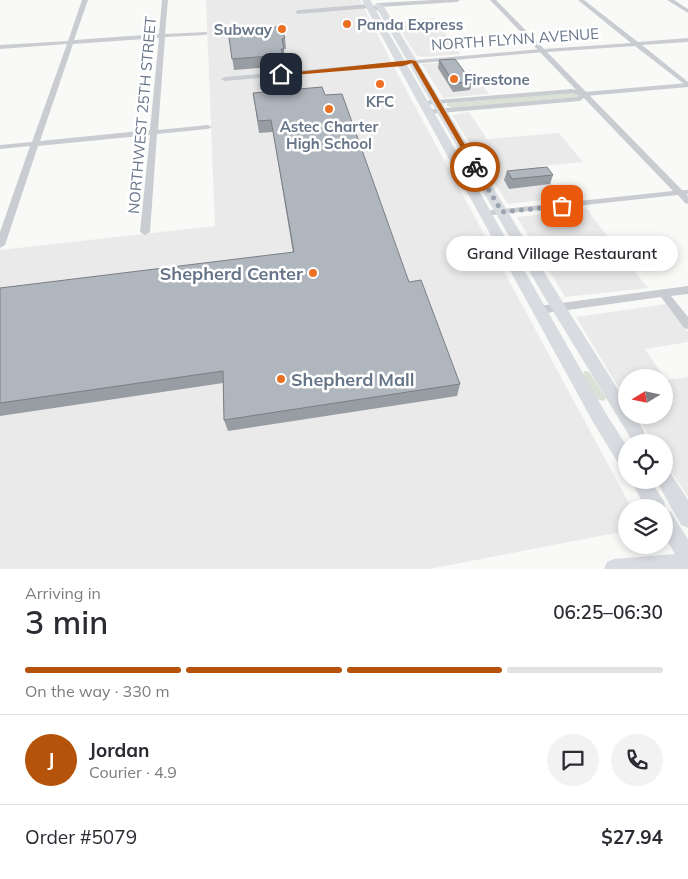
<!DOCTYPE html>
<html lang="en">
<head>
<meta charset="utf-8">
<style>
  :root { --surface:#fff; --page:#f2f2f3; --text:#2b2b33; --muted:#7c7c81; --line:#e1e1e2; --accent:#b45309 }
  body { margin:0; font-family:Mulish,sans-serif; background:var(--page); color:var(--text); height:100vh; display:flex; flex-direction:column; font-size:19px; white-space:nowrap }
  * { box-sizing:border-box; margin:0 }
  p { font-size:16px; color:var(--muted) }
  .icon { flex:none; width:28px; height:28px; fill:none; stroke:currentColor; stroke-width:2; stroke-linecap:round; stroke-linejoin:round }
  .map { position:relative; height:569px; overflow:hidden }
  .details { display:flex; flex-direction:column; background:var(--surface); flex:1 }
  .details>* { flex:none }
  .needle { width:32px; rotate:260deg }
  .fabs { position:absolute; left:618px; top:369px; display:grid; gap:10px }
  .fabs a { display:grid; place-items:center; width:55px; height:55px; border-radius:50%; background:var(--surface); box-shadow:0 2px 8px #0003; font-size:25px }
  .pin { position:absolute; display:grid; place-items:center; width:42px; height:42px; color:#fff; margin:-21px; border-radius:10px; box-shadow:0 2px 8px #0006 }
  .courier { position:absolute; display:grid; place-items:center; width:50px; height:50px; margin:-25px; border:4px solid #b45309; border-radius:50%; background:#fff; color:#222; box-shadow:0 1px 6px #0007 }
  .bubble { position:absolute; height:35px; border-radius:18px; background:var(--surface); box-shadow:0 2px 8px #0003; font-size:16px; font-weight:600; line-height:35px; text-align:center }
  .headline em { font-style:normal; font-weight:600 }
  .headline div { display:flex; flex-direction:column-reverse }
  .headline { display:flex; align-items:center; justify-content:space-between; height:85px; padding:0 25px }
  h1 { font-size:32px; font-weight:600; line-height:38px }
  .bar { display:grid; grid-template-columns:repeat(4,1fr); gap:8px 5px; align-content:center; height:60px; padding:0 25px }
  .bar i { height:6px; border-radius:4px; background:var(--line) }
  .bar .active { background:var(--accent) }
  .bar p { grid-column:span 4 }
  .line { display:flex; align-items:center; gap:12px; padding:0 25px; border-top:1px solid var(--line) }
  .line div { flex:1 }
  .round { display:grid; place-items:center; flex:none; width:52px; height:52px; border-radius:26px; background:var(--page) }
  .map>svg:first-child { display:block }
  .built { fill:#eaeaea }
  .green { fill:#dae1d7 }
  .lines { fill:none; stroke-linecap:round; stroke-linejoin:round }
  .minor { fill:#c9ccd0; fill-rule:evenodd }
  .tertiary { fill:#c9ccd0; fill-rule:evenodd }
  .secondary { fill:#d8dbe0; fill-rule:evenodd }
  .wall { fill:#979da3 }
  .building { fill:#b0b6be; stroke:#7b7f85 }
  .route { fill:#b45309 }
  .done { stroke:#9aa3b0; stroke-width:5; stroke-dasharray:0 9 }
  .poi-dot { fill:#eb7024; stroke:#fff; stroke-width:2 }
  .labels { text-anchor:middle; dominant-baseline:central; stroke-width:5; stroke-linejoin:round; paint-order:stroke }
  .far-poi-label { font-size:15px; font-weight:bold; fill:#677589; stroke:#fff; text-anchor:start }
  .far-street-label { font-size:15px; fill:#677589; stroke:#fff }
  .poi-label { font-size:18px; font-weight:bold; fill:#677589; stroke:#fff; text-anchor:end }
</style>
</head>
<body>
<div class="map">
<svg width="688" height="569" viewBox="0 0 688 569">
  <rect width="100%" height="100%" fill="#f9f9f7"/>
  <path class="built" d="M206,0H360L395,69L631,507L626,508V531L429,569H0V250L215,226Z
    M434,18L460,54L423,57L416,55L395,21Z
    M451,62L463,78L477,77L489,94L443,98L422,64Z
    M469,112L487,139L559,133L583,162L539,166L562,198L508,204L452,115Z
    M587,209L616,248L648,288L565,297L517,217Z
    M666,304L688,332V342L645,349L666,380L688,377V497L664,460V442H653L636,415H664V378H626V400L576,317Z"/>
  <path class="green" d="M577,92L581,97L452,108L446,105L449,103Z
    M587,371L590,373L606,398L604,401L597,399L583,374L584,371Z"/>
  <g class="lines">
    <path class="minor" d="M82,0H88L74,40L159,34L162,0H168L165,34L207,32V34L205,35L165,37L158,130L208,125L212,127L208,129L157,134L150,232L145,235L140,232L150,135L38,146L5,245L0,248V232L30,146L0,149V145L32,142L67,44L0,49V45L68,41ZM159,38L150,130L40,141L73,44Z
      M433,0H460L457,2L379,7L376,5L379,3Z
      M490,0H496L544,49L631,43L578,0H584L638,42L688,38V42L642,45L688,82V87L635,46L547,52L682,190H688V194H686L688,196V204L685,203L678,195L482,216L481,214L482,212L485,211L673,191Z
      M667,0H674L688,9V13Z
      M688,286V294L671,296L688,317V329L684,328L661,297L539,314L535,313L534,310L535,307L539,306Z"/>
    <path class="tertiary" d="M370,4L385,10L382,12L370,8L298,14L295,12L298,10Z
      M542,49L545,51L544,52L225,81L221,79L225,77Z
      M688,83V87L586,96L580,101L428,114H425V110L578,97L579,95L572,93L424,105L420,103L424,101L572,89L584,92Z"/>
    <path class="secondary" d="M362,0H370L605,412L626,445V468L620,466L593,422Z
      M376,3L383,5L552,285L626,402V415H635L650,442H633L542,293L375,5Z
      M664,469L670,472L688,500V528L681,525L656,480H664Z
      M630,480H650L664,501L666,510L671,512L688,539V569H604L607,562L614,559L675,554L664,536V508H646Z"/>
  </g>
  <path class="wall" d="M228,31L285,38L286,49H284L285,59H283L284,66L234,70Z
    M439,60L472,82L470,90L453,92L438,68Z
    M253,93L325,95L409,282L460,384L457,396L228,431L224,420L223,383L0,416V288L293,253L273,132L259,133Z
    M507,171L553,175L550,184L509,189L504,180Z"/>
  <path class="building" d="M277,27L278,30H282L285,38L282,39L284,49H281L283,55L232,59L228,31Z
    M455,59L472,82L454,83L439,60Z
    M322,87L325,95L342,94L409,282L421,280L460,384L224,420L223,371L0,403V288L294,252L271,120L258,121L253,93Z
    M547,167L553,175L512,179L507,171Z"/>
  <path class="route" d="M411,60L416,61L478,167L477,169L472,167L412,63L403,66L281,76L278,74Z"/>
  <g class="lines">
    <path class="done" d="M475,167L502,212L562,206"/>
  </g>
  <g class="poi-dot">
    <circle cx="347" cy="24" r="5"/>
    <circle cx="282" cy="29" r="5"/>
    <circle cx="454" cy="79" r="5"/>
    <circle cx="380" cy="84" r="5"/>
    <circle cx="329" cy="109" r="5"/>
    <circle cx="313" cy="273" r="5"/>
    <circle cx="281" cy="379" r="5"/>
  </g>
  <g class="labels">
    <g class="far-poi-label">
      <text x="357" y="24">Panda Express</text>
      <text x="272" y="29" text-anchor="end">Subway</text>
      <text x="464" y="79">Firestone</text>
      <text x="380" y="101" text-anchor="middle">KFC</text>
      <text x="329" y="126" text-anchor="middle">Astec Charter<tspan x="329" dy="17">High School</tspan></text>
    </g>
    <g class="far-street-label">
      <text transform="translate(515 39) rotate(-4)">NORTH FLYNN AVENUE</text>
      <text transform="translate(142 115) rotate(-85)">NORTHWEST 25TH STREET</text>
    </g>
    <g class="poi-label">
      <text x="303" y="273">Shepherd Center</text>
      <text x="291" y="379" text-anchor="start">Shepherd Mall</text>
    </g>
  </g>
</svg>
<div class="fabs">
<a><svg class="needle" viewBox="-14 -14 28 28"><path d="M0-13l5 13h-10z" fill="#e53935"/><path d="M0 13l5-13h-10z" fill="#7c7c81"/></svg></a>
<a><svg class="icon" aria-label="locate" viewBox="0 0 24 24"><circle cx="12" cy="12" r="6"/><path d="M12 2v4M12 18v4M2 12h4M18 12h4"/></svg></a>
<a><svg class="icon" aria-label="layers" viewBox="0 0 24 24"><path d="M12 4l9 5-9 5-9-5zM3 14l9 5 9-5"/></svg></a>
</div>
<div class="pin" style="left:562px;top:206px;background:#ea580c"><svg class="icon" aria-label="bag" viewBox="0 0 24 24"><path d="M5 8h14l-1 12H6zM9 8a3 3 0 0 1 6 0"/></svg></div>
<div class="pin" style="left:281px;top:74px;background:#1f2937"><svg class="icon" aria-label="home" viewBox="0 0 24 24"><path d="M3 11l9-7 9 7M6 9v11h12V9"/></svg></div>
<div class="courier" style="left:475px;top:167px"><svg class="icon" aria-label="bike" viewBox="0 0 24 24"><circle cx="6" cy="16" r="4"/><circle cx="18" cy="16" r="4"/><path d="M6 16l4-8h5l3 8M10 8l3 8H6M13 5h3"/></svg></div>
<div class="bubble" style="left:446px;top:236px;width:232px">Grand Village Restaurant</div>
</div>
<section class="details">
<div class="headline"><div><h1>3 min</h1><p>Arriving in</p></div><em>06:25–06:30</em></div>
<div class="bar"><i class="active"></i><i class="active"></i><i class="active"></i><i></i><p>On the way · 330 m</p></div>
<div class="line" style="height:90px"><b class="round" style="background:var(--accent);color:#fff">J</b><div><b>Jordan</b><p>Courier · 4.9</p></div><a class="round"><svg class="icon" aria-label="chat" viewBox="0 0 24 24"><path d="M4 5h16v11H9l-5 4z"/></svg></a><a class="round"><svg class="icon" aria-label="phone" viewBox="0 0 24 24"><path d="M5 4h4l2 5-3 2q2 4 5 5l2-3 5 2v4C11 20 4 13 5 4z"/></svg></a></div>
<div class="line" style="height:65px"><div>Order #5079</div><b>$27.94</b></div>
</section>
</body>
</html>
